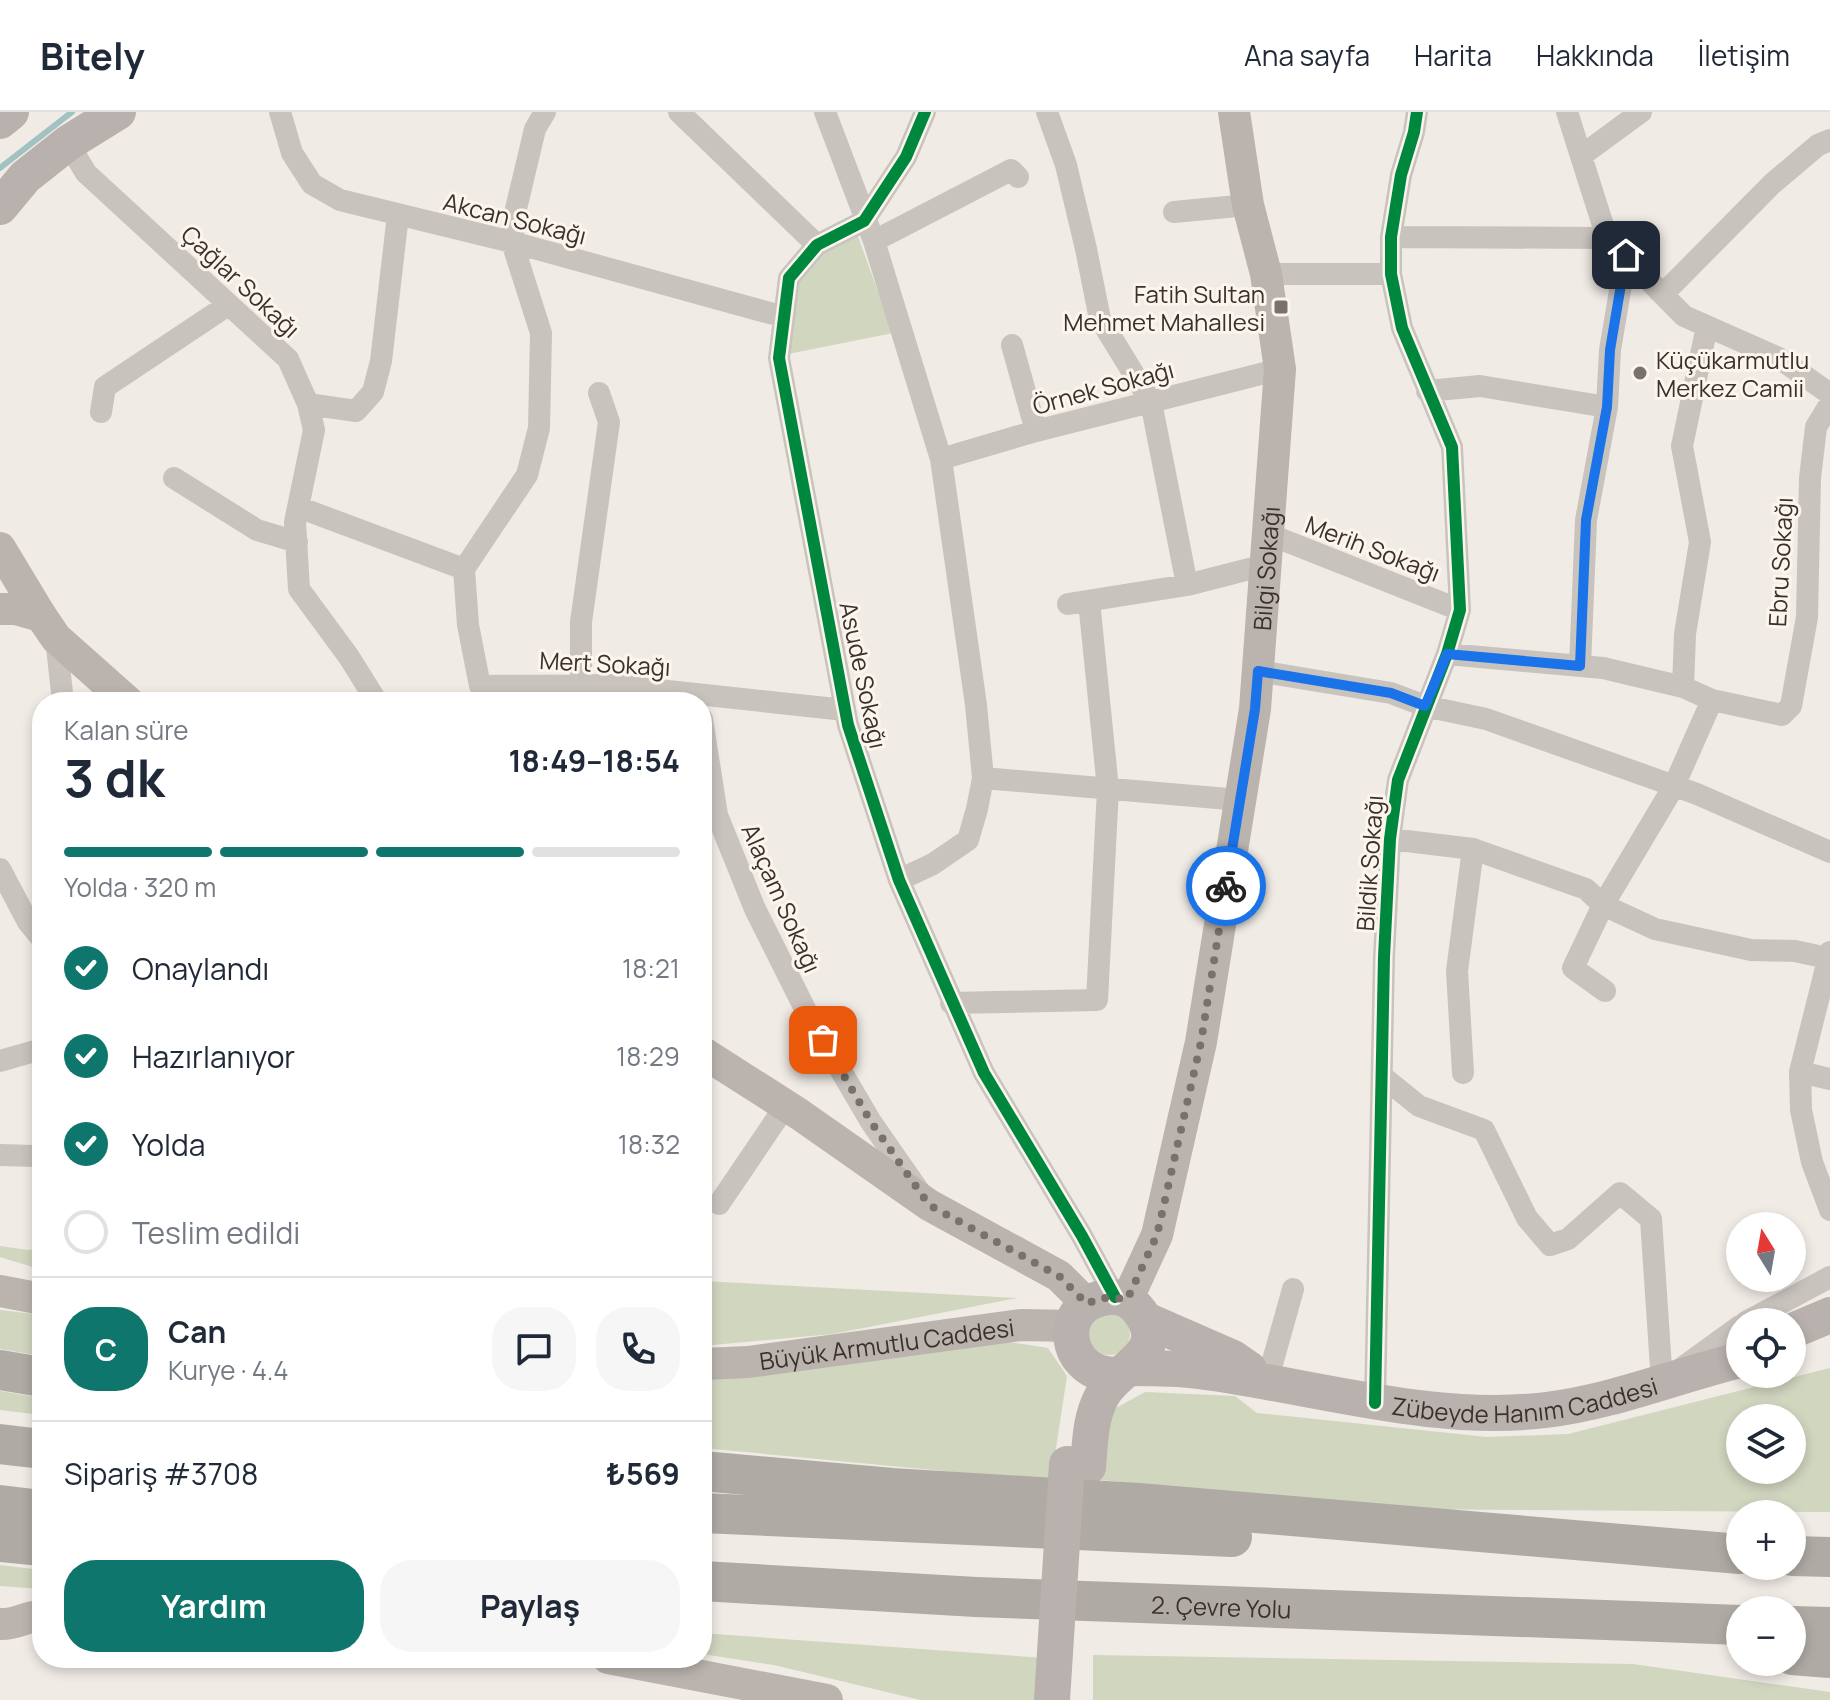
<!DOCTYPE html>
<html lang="tr">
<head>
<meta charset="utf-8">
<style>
  :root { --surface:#fff; --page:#f6f6f7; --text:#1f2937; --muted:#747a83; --line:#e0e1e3; --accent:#0f766e }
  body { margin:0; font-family:Manrope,sans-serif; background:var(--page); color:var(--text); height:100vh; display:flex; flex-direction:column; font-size:30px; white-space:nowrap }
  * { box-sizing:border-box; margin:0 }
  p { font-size:26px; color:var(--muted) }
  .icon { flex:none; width:44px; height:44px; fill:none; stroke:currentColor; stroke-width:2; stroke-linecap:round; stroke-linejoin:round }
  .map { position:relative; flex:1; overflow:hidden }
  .sheet { position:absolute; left:32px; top:580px; width:680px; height:976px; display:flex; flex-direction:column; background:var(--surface); border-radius:32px; box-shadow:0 4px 12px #0003 }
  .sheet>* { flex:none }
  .needle { width:52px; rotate:349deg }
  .tools { position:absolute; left:1726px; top:1100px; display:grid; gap:16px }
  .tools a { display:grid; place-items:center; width:80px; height:80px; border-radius:50%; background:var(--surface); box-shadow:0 4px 12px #0003; font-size:40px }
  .pin { position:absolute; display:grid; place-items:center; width:68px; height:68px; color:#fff; margin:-34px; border-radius:16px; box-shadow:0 4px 12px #0006 }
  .courier { position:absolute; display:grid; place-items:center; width:80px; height:80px; margin:-40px; border:6px solid #1a73e8; border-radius:50%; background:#fff; color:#222; box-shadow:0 2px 10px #0007 }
  .summary em { font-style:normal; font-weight:700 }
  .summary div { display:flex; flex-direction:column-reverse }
  .summary { display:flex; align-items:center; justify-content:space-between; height:136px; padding:0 32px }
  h1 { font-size:52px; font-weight:700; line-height:60px }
  .bar { display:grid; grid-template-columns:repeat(4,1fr); gap:12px 8px; align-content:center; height:96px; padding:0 32px }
  .bar i { height:10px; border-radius:6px; background:var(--line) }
  .bar .active { background:var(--accent) }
  .bar p { grid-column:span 4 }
  .line { display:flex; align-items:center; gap:20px; padding:0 32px; border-top:2px solid var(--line) }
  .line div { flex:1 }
  .round { display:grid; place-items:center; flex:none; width:84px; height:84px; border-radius:32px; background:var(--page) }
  ol { padding:0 32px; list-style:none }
  li { display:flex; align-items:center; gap:24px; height:88px }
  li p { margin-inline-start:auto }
  li .icon { padding:8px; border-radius:50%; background:var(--accent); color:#fff; stroke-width:4 }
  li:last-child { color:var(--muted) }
  li i { width:44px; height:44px; border:4px solid var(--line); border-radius:50% }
  .button { display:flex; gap:16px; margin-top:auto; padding:16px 32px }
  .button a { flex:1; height:92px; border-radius:32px; background:var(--accent); color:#fff; font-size:32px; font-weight:700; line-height:92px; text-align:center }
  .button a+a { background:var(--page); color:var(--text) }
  header { display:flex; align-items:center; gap:48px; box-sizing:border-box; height:112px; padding:0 40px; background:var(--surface); border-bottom:2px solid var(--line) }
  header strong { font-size:38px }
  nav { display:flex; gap:44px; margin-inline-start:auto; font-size:28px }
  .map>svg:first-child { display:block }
  .green { fill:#d1d6bf; fill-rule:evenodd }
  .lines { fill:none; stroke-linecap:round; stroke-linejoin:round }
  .stream { stroke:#a1c2c1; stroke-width:6 }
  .street { stroke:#c9c3be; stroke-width:22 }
  .secondary { stroke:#bab3ae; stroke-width:32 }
  .primary { stroke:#b8b1ad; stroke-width:36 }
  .highway { stroke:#afaaa4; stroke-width:40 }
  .primary-bridge { stroke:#b8b1ad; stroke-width:36 }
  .cycleway-casing { stroke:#fbf5ee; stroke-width:17 }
  .cycleway { stroke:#00873e; stroke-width:12 }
  .done { stroke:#7a716c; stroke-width:8; stroke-dasharray:0 14.4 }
  .route { stroke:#1a73e8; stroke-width:10 }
  .poi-dot { fill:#7a716c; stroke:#fbf5ee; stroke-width:3 }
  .labels { text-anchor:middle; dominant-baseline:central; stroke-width:6; stroke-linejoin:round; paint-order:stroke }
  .street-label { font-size:24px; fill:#3b302b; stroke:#fbf5ee }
  .poi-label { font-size:24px; fill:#3b302b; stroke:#fbf5ee; text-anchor:end }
</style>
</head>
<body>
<header>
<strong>Bitely</strong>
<nav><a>Ana sayfa</a><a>Harita</a><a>Hakkında</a><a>İletişim</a></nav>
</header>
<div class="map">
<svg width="1830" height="1588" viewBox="0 0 1830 1588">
  <rect width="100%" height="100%" fill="#f0ebe5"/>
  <path class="green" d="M856,119L893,221L788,242L798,169L829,133Z
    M0,1134L28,1138L42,1136V1158L0,1145Z
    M702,1169L1017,1186L833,1222L702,1234Z
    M0,1198L42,1203V1244L0,1237Z
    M1088 1222a21 21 0 1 1 42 0a21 21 0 1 1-42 0Z
    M1009,1230L1048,1236L1067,1264L1051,1369L702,1336V1265Z
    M1830,1256V1400L1380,1397L1100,1368L1107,1301L1145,1280L1235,1284L1257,1301L1487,1325L1568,1322ZM1740,1306H1792V1358H1740Z
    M0,1279L42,1286V1303L0,1298Z
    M0,1453L42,1458V1477L0,1474Z
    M702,1521L1044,1546L1043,1588H920L774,1553L702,1542Z
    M1093,1543L1633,1552L1830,1580V1588H1093Z"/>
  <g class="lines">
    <path class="stream" d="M0,56L72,0"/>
    <path class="street" d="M280,0L292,41L312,72L340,88L512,130L784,205
      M679,0L817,133
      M825,0L874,129L941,347L976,593L983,666L977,697L968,728L933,752L899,768
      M925,0L906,45L864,109L817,133L789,166L779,246L848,613L899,768L984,961L1082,1124L1115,1185
      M1047,0L1066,53L1086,137L1100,207L1151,290L1187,473L1265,453
      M1567,0L1607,126L1684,204L1779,246L1830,282
      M68,31L86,61L288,247L308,292L314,318L295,410L299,477L349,545L377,590
      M1581,44L1641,0
      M1174,100L1248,93
      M1391,125L1607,126
      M874,129L1011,58L1018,65
      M1266,162H1391
      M1663,182L1773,71L1818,33L1830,28
      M1012,233L1036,319
      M1427,279L1480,274L1607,295L1586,408L1580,554
      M308,292L356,299L373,280L381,249L398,103
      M1607,295L1610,238L1626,143
      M101,300L105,275L228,193
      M941,347L1036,319L1280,257
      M174,366L257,418L297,430
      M298,395L464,457
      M1268,422L1460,498
      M464,457L527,363L539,316L541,221L512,130L515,101L535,17L545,0
      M464,457L468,513L480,574L612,573L845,598
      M1068,492L1187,473
      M56,526L63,590
      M1447,542L1603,556L1683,575L1685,522L1700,430L1682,334L1707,214
      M1258,559L1391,581L1425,594L1486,607L1697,682L1830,740
      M581,573V510L609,310L599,281
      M1683,575L1712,588L1782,603L1791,594L1807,505L1810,366L1816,315L1830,292
      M702,607L717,703L755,797L807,901L871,1010L919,1079
      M983,666L1240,688
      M1390,727L1473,737L1586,777L1603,793L1655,817L1751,838L1795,839L1827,846
      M0,757L28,810L42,827
      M1830,840L1800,960L1801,998L1812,1050L1830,1098
      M1605,879L1573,856L1603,793L1674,674L1712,588
      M951,891L1097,888L1108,677L1089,489
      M0,949L42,937
      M1800,960L1830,967
      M1463,961L1457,859L1473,737
      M1383,965L1419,994L1484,1018L1527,1106L1550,1133L1568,1127L1620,1081L1651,1107L1662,1271
      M0,1043L34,1044
      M719,1092L786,993
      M1746,1210L1830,1165
      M1682,1256L1740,1214
      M1267,1270L1293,1177
      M1375,1291L1384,845L1390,727L1398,668L1447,542L1460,498L1452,335L1402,216L1391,162V125L1401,63L1414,20L1417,0"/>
    <g class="secondary">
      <path d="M0,436L41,504L16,497H0"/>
      <path d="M41,504L56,526L128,590"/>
      <path d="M702,940L799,1002L929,1093L1059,1164L1087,1192"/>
      <path d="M0,1179L42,1187"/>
      <path id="s1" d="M1127,1188L1157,1123L1201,930L1255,597L1280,257L1266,162L1248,93L1234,0"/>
      <path id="s2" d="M702,1252L748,1250L1021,1213L1072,1214"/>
      <path d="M0,1512C16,1513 26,1504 42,1504"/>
      <path d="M608,1546L827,1588"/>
    </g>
    <g class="primary">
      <path d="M0,9L11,0"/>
      <path d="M0,95L25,65L68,31L118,0"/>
      <path d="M1146,1208L1233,1246L1249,1257"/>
      <path d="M1792,1219L1830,1203"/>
      <path id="s3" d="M1131,1256C1153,1256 1176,1256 1198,1259C1311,1273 1431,1312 1546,1298C1613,1290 1675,1264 1740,1248"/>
      <path d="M1088,1355C1090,1331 1090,1306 1102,1284C1116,1255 1171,1242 1140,1200C1133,1190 1121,1184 1109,1185C1053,1190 1062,1265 1118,1263"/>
    </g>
    <g class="highway">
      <path d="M0,1258L42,1265"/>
      <path d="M0,1332L42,1337"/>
      <path d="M702,1359L892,1376L1138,1391L1740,1442"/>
      <path d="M0,1393L42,1398"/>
      <path d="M702,1401L1232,1425"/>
      <path d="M0,1430L42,1434"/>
      <path d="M1792,1444L1830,1445"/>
      <path id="s4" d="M702,1469L976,1485L1740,1513"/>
      <path d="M1792,1514L1830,1515"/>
      <path d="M1792,1543L1830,1546"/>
    </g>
    <path class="primary-bridge" d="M1052,1588L1067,1352"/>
    <defs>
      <path id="cycleway" d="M925,0L906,45L864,109L817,133L789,166L779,246L848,613L899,768L984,961L1082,1124L1115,1185
        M1375,1291L1384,845L1390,727L1398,668L1447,542L1460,498L1452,335L1402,216L1391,162V125L1401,63L1414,20L1417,0"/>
    </defs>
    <use href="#cycleway" class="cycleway-casing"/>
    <use href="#cycleway" class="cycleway"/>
  </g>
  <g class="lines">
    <path class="done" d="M823,928L871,1010L929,1093L1059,1164L1087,1192C1101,1185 1111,1184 1127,1188L1157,1123L1201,930L1226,774"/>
    <path class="route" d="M1226,774L1255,597L1258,559L1391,581L1425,594L1447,542L1580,554L1586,408L1607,295L1610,238L1626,143"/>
  </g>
  <g class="poi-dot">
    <rect x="1273" y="187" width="16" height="16" rx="4"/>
    <circle cx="1640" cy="261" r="8"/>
  </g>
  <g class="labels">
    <g class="street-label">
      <text transform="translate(515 106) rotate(14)">Akcan Sokağı</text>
      <text transform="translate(241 169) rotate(43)">Çağlar Sokağı</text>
      <text transform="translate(1103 275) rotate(-15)">Örnek Sokağı</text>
      <text transform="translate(1373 436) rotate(21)">Merih Sokağı</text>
      <text transform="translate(1780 450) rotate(-87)">Ebru Sokağı</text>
      <text stroke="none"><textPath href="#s1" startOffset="748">Bilgi Sokağı</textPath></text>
      <text transform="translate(605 551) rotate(3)">Mert Sokağı</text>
      <text transform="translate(864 563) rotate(78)">Asude Sokağı</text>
      <text transform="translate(1369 751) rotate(-86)">Bildik Sokağı</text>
      <text transform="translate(782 786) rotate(66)">Alaçam Sokağı</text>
      <text stroke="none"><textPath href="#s2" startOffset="186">Büyük Armutlu Caddesi</textPath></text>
      <text stroke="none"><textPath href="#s3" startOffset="398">Zübeyde Hanım Caddesi</textPath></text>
      <text stroke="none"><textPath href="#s4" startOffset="520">2. Çevre Yolu</textPath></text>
    </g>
    <g class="poi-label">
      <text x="1265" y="181">Fatih Sultan<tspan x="1265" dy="28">Mehmet Mahallesi</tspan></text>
      <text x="1656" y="247" text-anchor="start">Küçükarmutlu<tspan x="1656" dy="28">Merkez Camii</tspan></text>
    </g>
  </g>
</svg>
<div class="tools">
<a><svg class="needle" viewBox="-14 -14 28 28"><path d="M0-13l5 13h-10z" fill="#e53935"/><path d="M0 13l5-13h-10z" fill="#747a83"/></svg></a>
<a><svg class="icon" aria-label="locate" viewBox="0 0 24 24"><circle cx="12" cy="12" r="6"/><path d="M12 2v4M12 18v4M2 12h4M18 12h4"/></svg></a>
<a><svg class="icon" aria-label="layers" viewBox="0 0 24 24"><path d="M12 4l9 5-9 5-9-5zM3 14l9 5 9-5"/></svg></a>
<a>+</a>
<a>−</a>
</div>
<div class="pin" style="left:823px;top:928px;background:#ea580c"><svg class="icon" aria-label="bag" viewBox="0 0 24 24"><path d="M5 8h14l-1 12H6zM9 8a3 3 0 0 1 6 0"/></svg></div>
<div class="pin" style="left:1626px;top:143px;background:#1f2937"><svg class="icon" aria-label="home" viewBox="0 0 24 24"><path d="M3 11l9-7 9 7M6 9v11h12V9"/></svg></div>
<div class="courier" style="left:1226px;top:774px"><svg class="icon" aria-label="bike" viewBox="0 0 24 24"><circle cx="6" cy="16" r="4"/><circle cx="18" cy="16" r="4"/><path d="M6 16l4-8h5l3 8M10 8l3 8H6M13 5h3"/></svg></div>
<section class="sheet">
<div class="summary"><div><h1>3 dk</h1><p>Kalan süre</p></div><em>18:49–18:54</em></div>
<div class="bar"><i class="active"></i><i class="active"></i><i class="active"></i><i></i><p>Yolda · 320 m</p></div>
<ol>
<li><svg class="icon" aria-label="check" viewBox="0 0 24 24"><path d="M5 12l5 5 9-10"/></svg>Onaylandı<p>18:21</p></li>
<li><svg class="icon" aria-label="check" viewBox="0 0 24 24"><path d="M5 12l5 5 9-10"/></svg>Hazırlanıyor<p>18:29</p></li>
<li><svg class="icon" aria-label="check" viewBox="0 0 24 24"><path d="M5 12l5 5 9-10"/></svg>Yolda<p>18:32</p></li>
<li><i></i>Teslim edildi</li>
</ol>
<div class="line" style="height:144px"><b class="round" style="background:var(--accent);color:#fff">C</b><div><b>Can</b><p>Kurye · 4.4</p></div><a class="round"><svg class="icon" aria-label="chat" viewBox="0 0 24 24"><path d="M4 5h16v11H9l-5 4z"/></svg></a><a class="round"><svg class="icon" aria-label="phone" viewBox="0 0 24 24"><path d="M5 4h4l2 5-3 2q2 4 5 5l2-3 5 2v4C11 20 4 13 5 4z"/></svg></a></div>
<div class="line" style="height:104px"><div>Sipariş #3708</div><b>₺569</b></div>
<div class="button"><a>Yardım</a><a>Paylaş</a></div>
</section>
</div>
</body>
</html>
